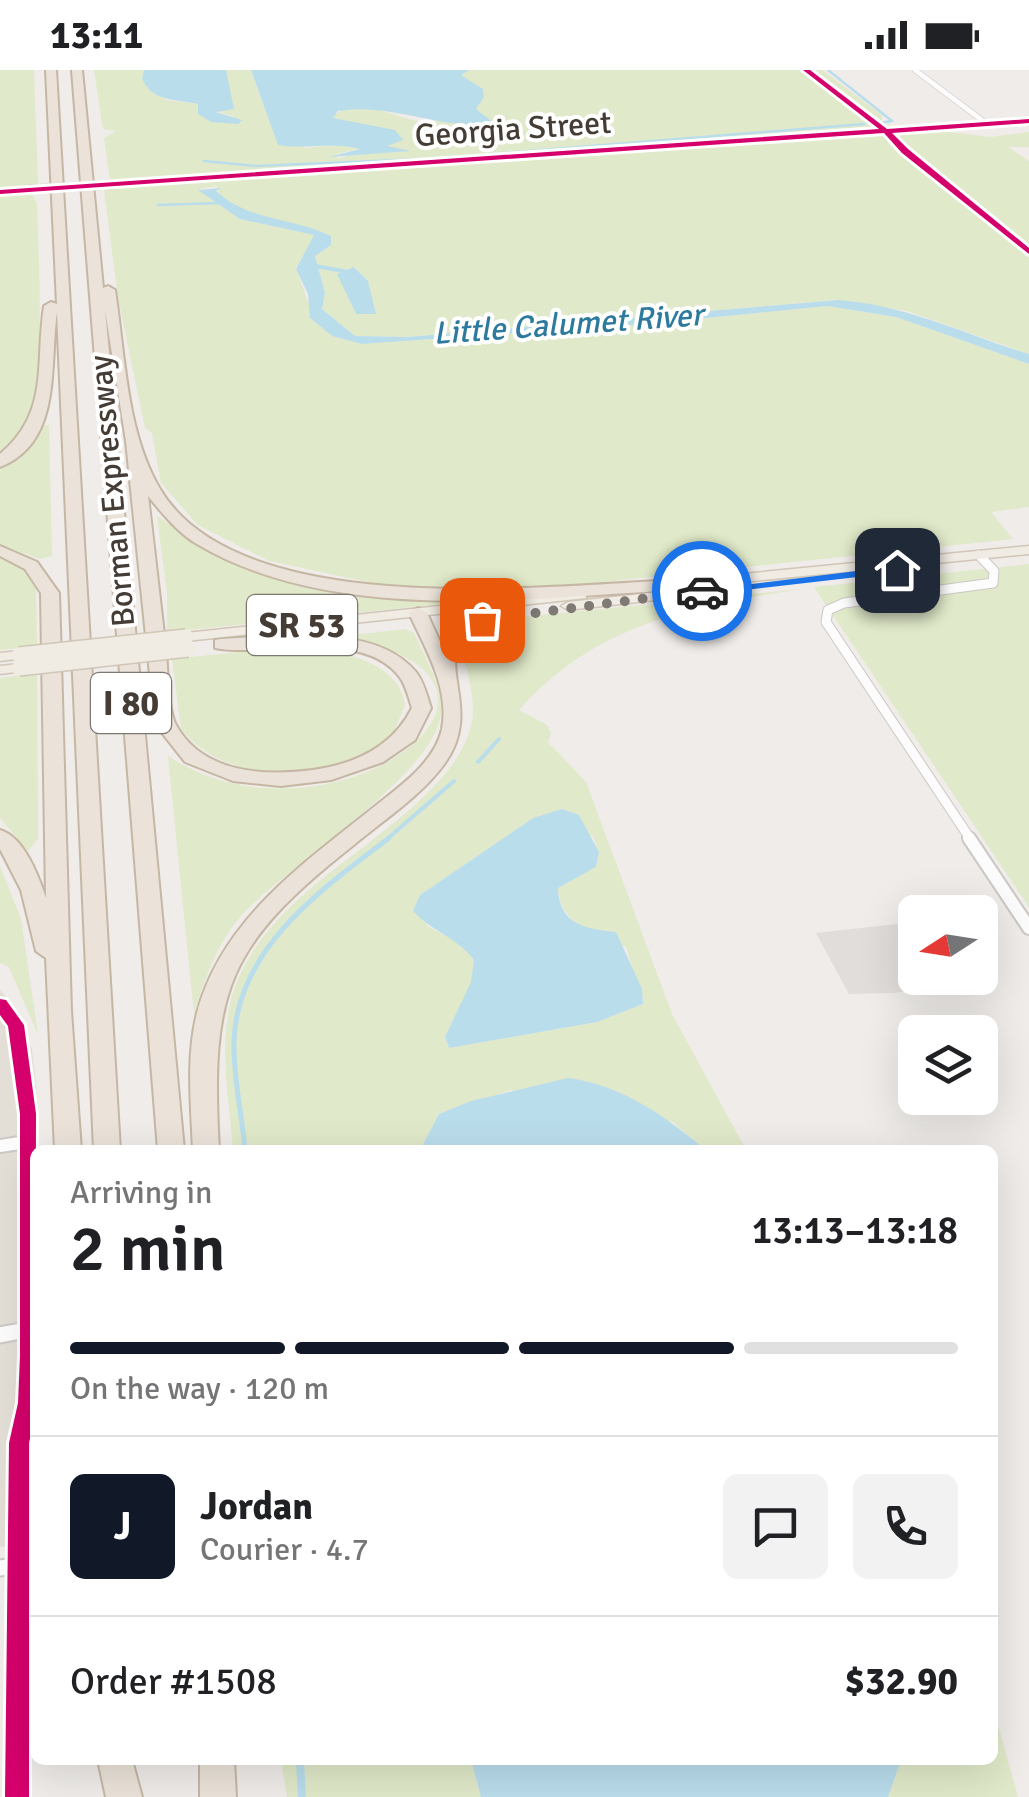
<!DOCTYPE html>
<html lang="en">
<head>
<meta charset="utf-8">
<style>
  :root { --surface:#fff; --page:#f2f2f2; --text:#202124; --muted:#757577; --line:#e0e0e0; --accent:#111827 }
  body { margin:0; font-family:Signika,sans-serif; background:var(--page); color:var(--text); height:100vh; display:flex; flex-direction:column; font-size:38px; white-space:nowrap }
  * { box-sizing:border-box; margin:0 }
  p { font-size:32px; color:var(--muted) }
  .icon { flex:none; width:55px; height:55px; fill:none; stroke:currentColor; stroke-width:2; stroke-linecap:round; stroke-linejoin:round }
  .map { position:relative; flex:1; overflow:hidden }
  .drawer { position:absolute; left:30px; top:1075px; width:968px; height:620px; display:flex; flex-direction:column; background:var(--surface); border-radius:15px; box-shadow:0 10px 40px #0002 }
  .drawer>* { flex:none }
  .needle { width:65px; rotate:258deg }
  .controls { position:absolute; left:898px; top:825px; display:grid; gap:20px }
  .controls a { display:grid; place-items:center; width:100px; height:100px; border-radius:15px; background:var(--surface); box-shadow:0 10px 40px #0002; font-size:50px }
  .pin { position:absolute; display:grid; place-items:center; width:85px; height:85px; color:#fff; margin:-42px; border-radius:20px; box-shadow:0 5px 15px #0006 }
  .courier { position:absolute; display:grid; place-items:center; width:100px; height:100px; margin:-50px; border:8px solid #1a73e8; border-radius:50%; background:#fff; color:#222; box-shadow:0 2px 12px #0007 }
  .headline em { font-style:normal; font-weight:600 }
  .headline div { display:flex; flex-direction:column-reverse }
  .headline { display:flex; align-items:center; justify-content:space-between; height:170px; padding:0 40px }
  h1 { font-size:65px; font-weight:600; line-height:75px }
  .bar { display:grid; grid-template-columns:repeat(4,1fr); gap:15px 10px; align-content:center; height:120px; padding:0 40px }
  .bar i { height:12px; border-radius:8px; background:var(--line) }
  .bar .selected { background:var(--accent) }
  .bar p { grid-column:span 4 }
  .line { display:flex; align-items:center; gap:25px; padding:0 40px; border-top:2px solid var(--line) }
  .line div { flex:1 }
  .round { display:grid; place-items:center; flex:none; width:105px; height:105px; border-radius:15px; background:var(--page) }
  .status { display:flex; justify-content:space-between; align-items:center; height:70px; padding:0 50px; background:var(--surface); direction:ltr }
  .status svg { height:28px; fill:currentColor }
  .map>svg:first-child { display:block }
  .residential { fill:#e3ded6 }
  .green { fill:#e0e9c9; fill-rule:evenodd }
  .parking { fill:#e1ddda }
  .water { fill:#baddec }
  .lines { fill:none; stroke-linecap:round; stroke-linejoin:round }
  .stream-far3 { stroke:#baddec; stroke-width:2.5 }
  .stream-far2 { stroke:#baddec; stroke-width:4 }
  .stream-far1 { stroke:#baddec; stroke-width:5 }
  .stream { stroke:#baddec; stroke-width:8 }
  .street-far3-casing { stroke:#ccc9c5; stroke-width:6 }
  .street-far2-casing { stroke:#ccc9c5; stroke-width:11 }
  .street-far1-casing { stroke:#ccc9c5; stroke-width:16 }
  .street-casing { stroke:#ccc9c5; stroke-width:19 }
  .secondary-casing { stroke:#cec9c0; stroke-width:3 }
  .primary-casing { stroke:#d1c6b7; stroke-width:3 }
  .highway-casing { stroke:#c6b7a5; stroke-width:4 }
  .street-far3 { stroke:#fdfcfc; stroke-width:5 }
  .street-far2 { stroke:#fdfcfc; stroke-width:9 }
  .street-far1 { stroke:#fdfcfc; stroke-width:12 }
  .street { stroke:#fdfcfc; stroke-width:15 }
  .secondary { fill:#f6f3ee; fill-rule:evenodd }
  .primary { fill:#f0ebe3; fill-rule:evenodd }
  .highway { fill:#ebe3d9; fill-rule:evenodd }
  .secondary-bridge-casing { stroke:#cec9c0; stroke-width:10; stroke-linecap:butt }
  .primary-bridge-casing { stroke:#d1c6b7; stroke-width:18; stroke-linecap:butt }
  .secondary-bridge { stroke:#f6f3ee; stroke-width:9 }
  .primary-bridge { stroke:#f0ebe3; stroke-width:15 }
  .cycleway-casing { stroke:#fff; stroke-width:6 }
  .cycleway { fill:#d6006c; fill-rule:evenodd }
  .route { fill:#1a73e8 }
  .done { stroke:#807a74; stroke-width:10; stroke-dasharray:0 18 }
  .labels { text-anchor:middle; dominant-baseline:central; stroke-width:8; stroke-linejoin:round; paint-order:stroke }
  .far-street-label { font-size:32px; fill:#453d35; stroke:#fff }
  .far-water-label { font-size:32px; font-style:italic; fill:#2e7a9e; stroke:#fff }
  .shield { fill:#fff; stroke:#7d7772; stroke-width:2.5 }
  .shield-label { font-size:35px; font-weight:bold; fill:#453d35 }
</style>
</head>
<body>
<div class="status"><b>13:11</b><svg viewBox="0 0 49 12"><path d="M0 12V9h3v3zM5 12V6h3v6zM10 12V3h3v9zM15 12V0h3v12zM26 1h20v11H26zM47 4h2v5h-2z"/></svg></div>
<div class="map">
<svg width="1029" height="1727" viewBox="0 0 1029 1727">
  <rect width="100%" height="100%" fill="#efece9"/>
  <path class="residential" d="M0,920L11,932L32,979L38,1033L12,1475L0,1477Z"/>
  <path class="green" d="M0,0H34L38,115L0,118Z
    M94,0H144L142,9L166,30L199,34L217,51L238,54L233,46L215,41L233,39L226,0H251L262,31L305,78L338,74L361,78L337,84V89L389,73L332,48C356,20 403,54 430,52C444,51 462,43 476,38L469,13L460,4L469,0H822L882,45V54L912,58L110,110L104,68L116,61L103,59Z
    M933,60L990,67L1029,62V77H1008L1029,91V284L907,241L838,230L408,267L355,266L322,239L325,223L315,186L331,175L326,163C300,155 219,145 217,116L199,119L240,149L315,165L296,198L308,232L332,266L362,274L647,254L828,236L896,247L1029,294V437L991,442L1013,469L517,521L387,516L269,491L198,455L161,413L152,363L145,358L118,228L104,119ZM355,197L368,211L376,244H356L338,203Z
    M32,124L37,134C38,183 47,311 26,352C20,364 9,372 0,381V126Z
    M45,355H49L52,486L40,489L0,475V400L25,381Z
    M157,446L224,490L274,508L367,527L452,533L167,562V523Z
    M0,488L24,499L36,511L37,576L0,580Z
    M1029,494V837L814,517Z
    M802,519C691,536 597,553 519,640L547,655L551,663L548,672L586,712L672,944L746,1080H706L673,1052L511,1020L439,1044L420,1080H233C229,1024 215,960 239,907C281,815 389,775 449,699C463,680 474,660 473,636C469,579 438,561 521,547ZM533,748L593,766L598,782L596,797L558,818C560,856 596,864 626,877L643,934L597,952L449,978L445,967L472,912L474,890L464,876L427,856L420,825Z
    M405,559L414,563C424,586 443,617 441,642C438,703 283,798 240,847C217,874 204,911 194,944L168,686C321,786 547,629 378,576C368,572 358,574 348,572L353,565Z
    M298,576L344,578L341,583C370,591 400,602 405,635L392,667C334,709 229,720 181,659L172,589Z
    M37,603L38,769L28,781L0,748V608Z
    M0,796L21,849L38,965L9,897L0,893Z
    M993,1637L1018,1727H888L901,1690H992Z
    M281,1690H471L481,1727H287Z"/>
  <path class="parking" d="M915,852V908H980V901L984,908L895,923L849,924L816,863Z"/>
  <path class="water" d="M144,0H226L234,39L216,42L242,50L238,54L211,52L198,44V34C175,29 153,32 142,9Z
    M251,0H469L461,5L483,19L484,27L476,39L495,54C438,60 391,32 338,41L333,48L395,60L403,70L387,76L411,81L329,87L360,79C332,71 306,80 278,75Z
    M221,118L216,121C250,152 292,147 331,166V175L315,186L325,223L322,239L355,266L408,267L838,230C907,235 966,265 1029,284V294L896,247L828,236L647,254L362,274L332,266L310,248L308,224L296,199L314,165L240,149L198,120Z
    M354,197L368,211L376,244H356L337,204Z
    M562,739L579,745L599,782L596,797L558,818C559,855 586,859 616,862L642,919L643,934L597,952L449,978L445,967L471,912L474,890C458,868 431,861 413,841L420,825L533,748Z
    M568,1008C622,1015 665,1046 706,1080H420L439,1044L471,1031Z
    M471,1690H901L888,1727H481Z"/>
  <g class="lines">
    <path class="stream-far3" d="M828,0L892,51L880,53
      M204,91L257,96L443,88L864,54
      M158,135L220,133"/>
    <path class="stream-far2" d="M310,195L348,202
      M478,692L499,669
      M386,770L454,711"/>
    <path class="stream-far1" d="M245,1080C242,1044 233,1008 234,971C237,878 322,819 389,768"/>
    <path class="stream" d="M300,1690L302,1727"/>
    <defs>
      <path id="street-far3" d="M915,0L987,54"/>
      <path id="street-far2" d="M971,770L826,552L828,540L844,533L993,513L994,501L979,485"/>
      <path id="street-far1" d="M969,768L1029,858
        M0,934C42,989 29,1119 29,1189
        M0,1076L26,1072"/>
      <path id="street" d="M0,1265L26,1260
        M0,1498L19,1495
        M17,1727L19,1373L28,1333L29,1186"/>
      <path id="secondary" d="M1029,49V53L118,117L114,114L118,111Z
        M27,118L24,123L0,125V119Z"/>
      <path id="primary" d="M1029,476V484L661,520L654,516L661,512Z
        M677,520L684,524L682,527L568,540L561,536L568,532Z
        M581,521L586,522V528L186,571L179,567L186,563Z
        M19,581L26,585L24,588L0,591V583Z
        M19,594L24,595V601L0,604V596Z"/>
      <path id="highway" d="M46,0H56L120,1080H94L57,242C49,295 63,372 0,397V384C50,342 35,294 44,236L51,232L57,234Z
        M72,0H82L103,218L108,216L115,220C125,284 126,362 160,419C239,552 544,516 677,510L686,515L677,520C525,528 334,555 197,474C179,464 161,442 148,426C154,475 159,523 165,572C168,593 167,638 176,655C203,704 265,706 313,700C356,694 393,676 412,638C409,629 406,616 401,609C365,556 263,588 215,578V570L221,569C278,567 374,552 416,602C424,612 427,626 431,638L415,670L383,692L331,710L281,716L233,711L185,692L155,654L126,371L105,240L184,1080H158Z
        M0,476L37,492L59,523L71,941L81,1080H55L46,888L36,881L21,820L0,779V760C24,767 38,805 46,828L41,523L25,499L0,486Z
        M418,538L427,543L441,574C456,550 480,544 506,538L515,543C500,555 475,553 462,570C440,598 481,643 445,693C422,725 385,749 355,774C227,875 210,919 219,1080H193C191,1035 186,987 197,943C222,848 307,791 379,733C403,714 435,691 442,659C450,618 425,578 409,543Z
        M98,1690H132L142,1727H106Z
        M200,1690H234L236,1727H200Z"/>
    </defs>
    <use href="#street-far3" class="street-far3-casing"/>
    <use href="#street-far2" class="street-far2-casing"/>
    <use href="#street-far1" class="street-far1-casing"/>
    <use href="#street" class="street-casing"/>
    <use href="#secondary" class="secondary-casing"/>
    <use href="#primary" class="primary-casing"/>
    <use href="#highway" class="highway-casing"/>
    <use href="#street-far3" class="street-far3"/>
    <use href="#street-far2" class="street-far2"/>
    <use href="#street-far1" class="street-far1"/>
    <use href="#street" class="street"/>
    <use href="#secondary" class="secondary"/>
    <use href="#primary" class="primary"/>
    <use href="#highway" class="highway"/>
    <defs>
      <path id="secondary-bridge" d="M24,120L118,114"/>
      <path id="primary-bridge" d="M19,585L186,567
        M19,598L188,579"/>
    </defs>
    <use href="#secondary-bridge" class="secondary-bridge-casing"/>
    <use href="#primary-bridge" class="primary-bridge-casing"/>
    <use href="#secondary-bridge" class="secondary-bridge"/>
    <use href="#primary-bridge" class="primary-bridge"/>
    <defs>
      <path id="cycleway" d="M803,0H810L887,59L1029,49V53L892,63L908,79L1029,178V184L902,83L884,63L0,124V120L879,59Z
        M0,929L6,930L24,955L36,1044L35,1346L29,1373V1727H5L9,1373L18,1333L20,1286V1044L8,956L0,945Z"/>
    </defs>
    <use href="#cycleway" class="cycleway-casing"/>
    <use href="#cycleway" class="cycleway"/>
  </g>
  <path class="route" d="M897,496L901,502L702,525L696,521Z"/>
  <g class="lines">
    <path class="done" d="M482,550L702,521"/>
  </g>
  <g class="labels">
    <g class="far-street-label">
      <text transform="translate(513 59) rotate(-4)">Georgia Street</text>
      <text transform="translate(112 421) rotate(-95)">Borman Expressway</text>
    </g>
    <g class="far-water-label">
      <text transform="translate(568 254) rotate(-4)">Little Calumet River</text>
    </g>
    <g class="shield">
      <rect x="247" y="525" width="110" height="60" rx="8"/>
      <rect x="91" y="603" width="80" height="60" rx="8"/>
    </g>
    <g class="shield-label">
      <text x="302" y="555">SR 53</text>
      <text x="131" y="633">I 80</text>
    </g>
  </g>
</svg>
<div class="controls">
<a><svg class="needle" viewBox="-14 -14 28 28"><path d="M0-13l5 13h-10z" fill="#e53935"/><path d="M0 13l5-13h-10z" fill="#757577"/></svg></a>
<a><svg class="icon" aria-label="layers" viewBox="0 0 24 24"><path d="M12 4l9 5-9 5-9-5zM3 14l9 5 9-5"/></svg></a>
</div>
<div class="pin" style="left:482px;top:550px;background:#ea580c"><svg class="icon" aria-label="bag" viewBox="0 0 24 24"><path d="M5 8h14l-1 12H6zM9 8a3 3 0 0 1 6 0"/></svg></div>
<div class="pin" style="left:897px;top:500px;background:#1f2937"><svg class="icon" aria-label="home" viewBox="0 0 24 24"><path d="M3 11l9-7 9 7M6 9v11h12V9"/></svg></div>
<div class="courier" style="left:702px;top:521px"><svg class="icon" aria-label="car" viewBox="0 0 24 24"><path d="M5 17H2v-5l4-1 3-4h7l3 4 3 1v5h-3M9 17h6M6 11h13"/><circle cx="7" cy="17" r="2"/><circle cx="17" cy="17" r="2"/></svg></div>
<section class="drawer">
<div class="headline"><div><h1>2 min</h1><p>Arriving in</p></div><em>13:13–13:18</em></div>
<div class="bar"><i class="selected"></i><i class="selected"></i><i class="selected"></i><i></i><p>On the way · 120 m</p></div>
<div class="line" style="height:180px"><b class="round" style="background:var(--accent);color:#fff">J</b><div><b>Jordan</b><p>Courier · 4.7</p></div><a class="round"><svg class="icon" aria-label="chat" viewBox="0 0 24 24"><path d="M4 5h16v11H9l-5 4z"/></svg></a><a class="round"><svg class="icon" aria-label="phone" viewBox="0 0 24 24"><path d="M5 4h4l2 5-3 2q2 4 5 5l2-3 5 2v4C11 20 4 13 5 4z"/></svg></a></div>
<div class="line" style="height:130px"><div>Order #1508</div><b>$32.90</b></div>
</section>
</div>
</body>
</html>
